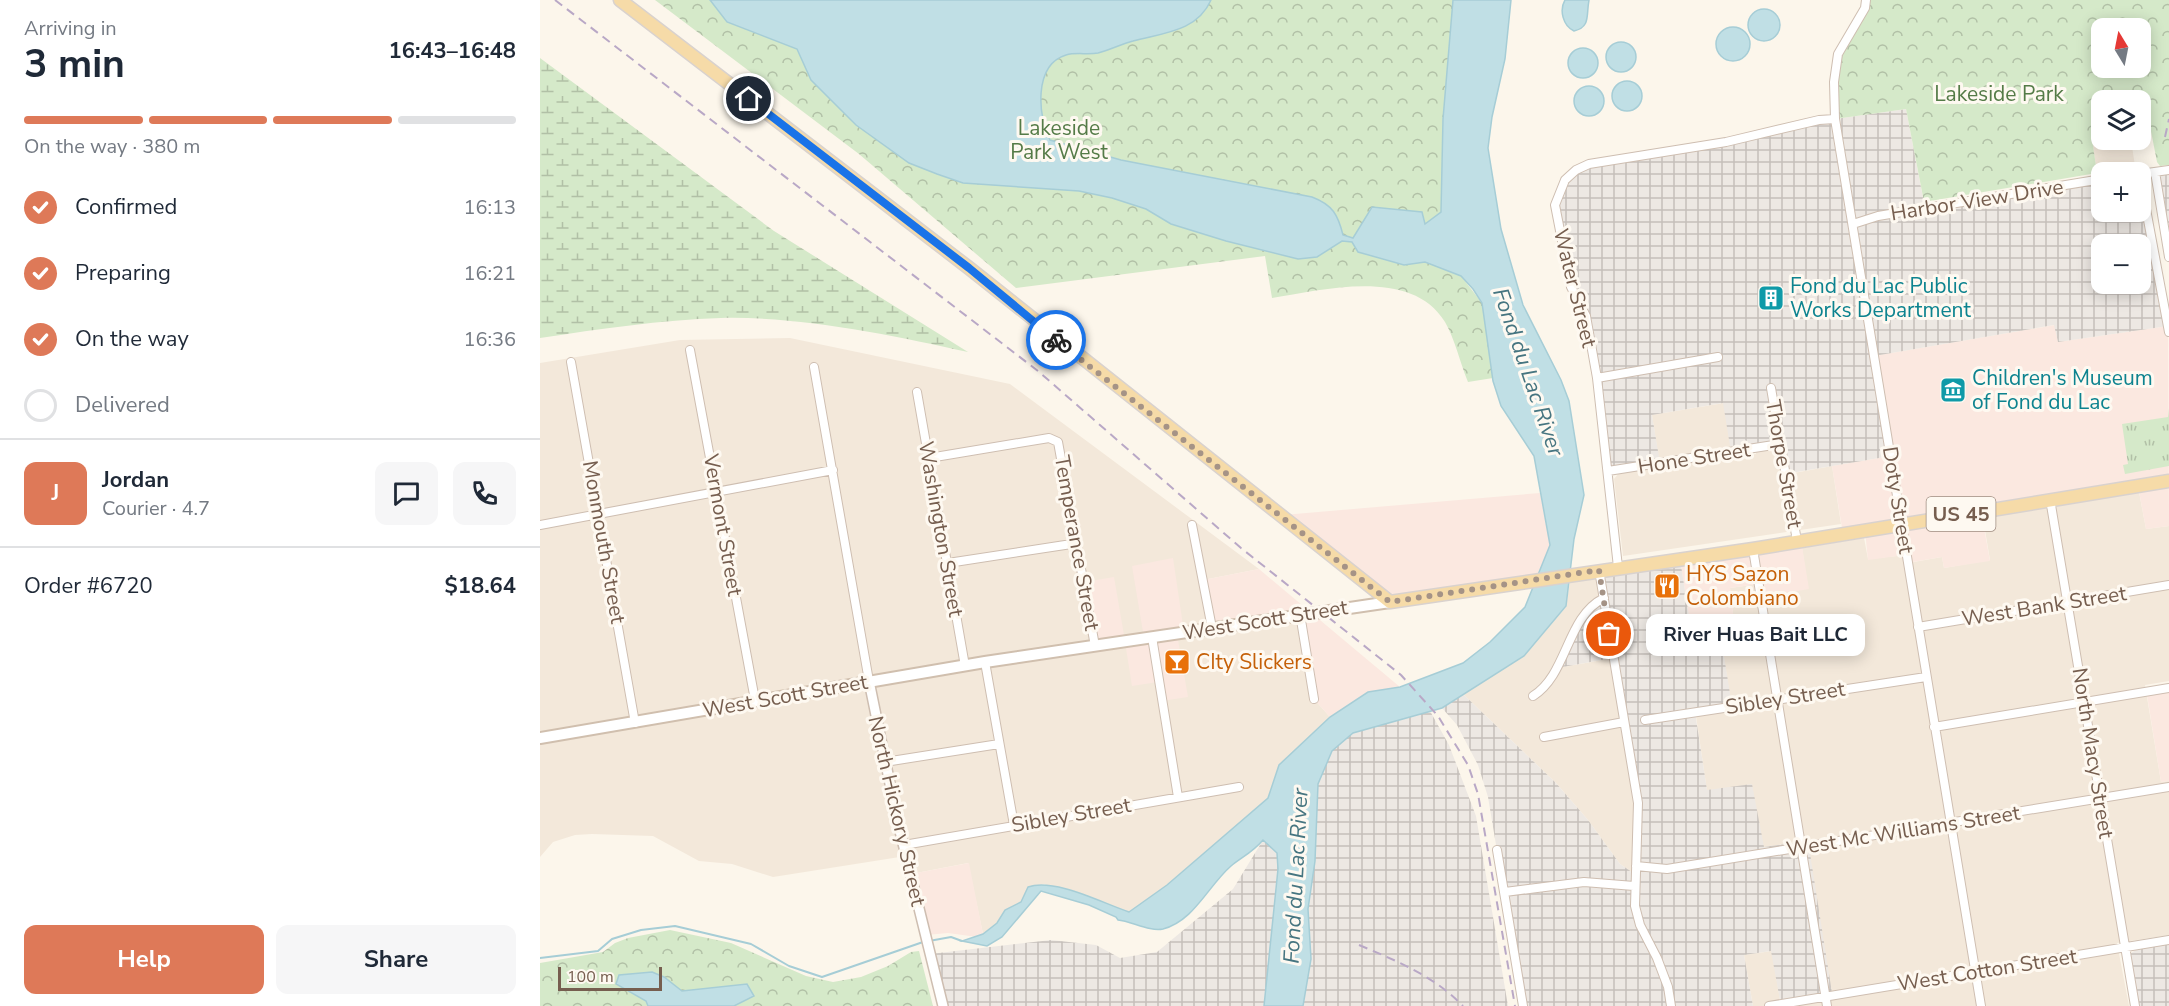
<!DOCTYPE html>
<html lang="en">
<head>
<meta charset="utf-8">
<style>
  :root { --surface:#fff; --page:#f6f6f7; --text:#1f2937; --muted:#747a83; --line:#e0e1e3; --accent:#de7958 }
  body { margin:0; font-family:"Nunito Sans",sans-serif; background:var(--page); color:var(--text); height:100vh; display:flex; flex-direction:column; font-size:22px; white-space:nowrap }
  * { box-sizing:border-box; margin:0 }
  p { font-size:20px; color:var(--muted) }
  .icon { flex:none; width:33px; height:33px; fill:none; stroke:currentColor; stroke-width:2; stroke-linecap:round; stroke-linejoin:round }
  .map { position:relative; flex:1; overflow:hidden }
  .side { display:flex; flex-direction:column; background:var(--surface); width:540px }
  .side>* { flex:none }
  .needle { width:39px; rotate:350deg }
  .controls { position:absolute; left:1551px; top:18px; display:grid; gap:12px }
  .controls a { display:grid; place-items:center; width:60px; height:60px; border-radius:12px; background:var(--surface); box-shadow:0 3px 15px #0003; font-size:30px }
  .scale { position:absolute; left:18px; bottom:15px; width:104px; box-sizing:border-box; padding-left:6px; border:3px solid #765e4f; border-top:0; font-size:16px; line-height:21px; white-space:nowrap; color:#765e4f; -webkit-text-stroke:4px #fef9f1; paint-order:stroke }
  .pin { position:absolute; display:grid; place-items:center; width:51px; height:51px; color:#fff; margin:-26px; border:3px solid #fff; border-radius:50%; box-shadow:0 2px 6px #0007 }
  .courier { position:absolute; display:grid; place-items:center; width:60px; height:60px; margin:-30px; border:4px solid #1a73e8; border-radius:50%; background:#fff; color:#222; box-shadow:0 2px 8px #0007 }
  .bubble { position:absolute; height:42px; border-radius:12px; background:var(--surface); box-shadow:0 3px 15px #0003; font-size:20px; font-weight:700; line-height:42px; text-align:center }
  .head em { font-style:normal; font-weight:700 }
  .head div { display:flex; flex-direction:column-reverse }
  .head { display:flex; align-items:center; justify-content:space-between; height:102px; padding:0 24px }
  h1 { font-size:39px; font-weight:700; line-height:45px }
  .bar { display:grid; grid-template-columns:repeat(4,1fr); gap:9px 6px; align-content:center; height:72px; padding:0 24px }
  .bar i { height:8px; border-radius:4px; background:var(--line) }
  .bar .on { background:var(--accent) }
  .bar p { grid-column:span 4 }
  .line { display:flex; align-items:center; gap:15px; padding:0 24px; border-top:2px solid var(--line) }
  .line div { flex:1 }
  .round { display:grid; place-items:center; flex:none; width:63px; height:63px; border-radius:12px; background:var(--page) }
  ol { padding:0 24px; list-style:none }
  li { display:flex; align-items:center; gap:18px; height:66px }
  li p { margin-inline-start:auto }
  li .icon { padding:6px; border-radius:50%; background:var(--accent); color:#fff; stroke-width:4 }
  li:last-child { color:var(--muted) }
  li i { width:33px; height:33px; border:3px solid var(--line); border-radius:50% }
  .action { display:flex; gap:12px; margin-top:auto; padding:12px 24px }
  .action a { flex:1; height:69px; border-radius:12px; background:var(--accent); color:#fff; font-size:24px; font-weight:700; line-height:69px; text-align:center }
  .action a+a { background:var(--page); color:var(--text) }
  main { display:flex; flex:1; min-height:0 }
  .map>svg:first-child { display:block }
  .residential { fill:#f3e8da }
  .commercial { fill:#fbe8e0 }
  .industrial { fill:url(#industrial-grid); fill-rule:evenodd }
  .grass { fill:url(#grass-tufts) }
  .wetland { fill:url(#wetland-marsh) }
  .park { fill:url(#park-crowns); fill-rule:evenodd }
  .water { fill:#c0dfe5; stroke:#a6cdd6; stroke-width:1.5 }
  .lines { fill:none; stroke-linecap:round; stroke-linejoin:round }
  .stream { stroke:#a6cdd6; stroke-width:2 }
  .minor-casing { stroke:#cebeb1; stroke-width:10 }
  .tertiary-casing { stroke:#cebeb1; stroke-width:12 }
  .secondary-casing { stroke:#d0bfae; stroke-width:14 }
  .primary-casing { stroke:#d9d2ce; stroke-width:15 }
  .minor { stroke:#fff; stroke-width:8 }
  .tertiary { stroke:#fff; stroke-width:9 }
  .secondary { stroke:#fff; stroke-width:10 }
  .primary { stroke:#f6dba8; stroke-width:12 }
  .rail { stroke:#b9a8c6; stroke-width:2; stroke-dasharray:9 6; stroke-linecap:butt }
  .done { stroke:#a59386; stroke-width:6; stroke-dasharray:0 10.8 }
  .route { stroke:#1a73e8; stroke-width:8 }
  .labels { text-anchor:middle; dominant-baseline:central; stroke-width:6; stroke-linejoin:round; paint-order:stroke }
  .shield { fill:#fef9f1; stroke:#9f8c80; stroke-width:1.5 }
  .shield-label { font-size:20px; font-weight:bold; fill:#765e4f }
  .park-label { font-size:21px; fill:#547b47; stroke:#fef9f1 }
  .street-label { font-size:21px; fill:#765e4f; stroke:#fef9f1 }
  .culture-label { font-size:21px; fill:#0d838f; stroke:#fef9f1; text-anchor:start }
  .food-label { font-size:21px; fill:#c56008; stroke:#fef9f1; text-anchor:start }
  .water-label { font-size:22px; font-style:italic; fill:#467580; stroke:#fef9f1 }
</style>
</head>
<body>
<main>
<section class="side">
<div class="head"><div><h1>3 min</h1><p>Arriving in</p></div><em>16:43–16:48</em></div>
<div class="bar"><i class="on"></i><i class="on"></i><i class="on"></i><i></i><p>On the way · 380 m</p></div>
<ol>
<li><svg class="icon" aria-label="check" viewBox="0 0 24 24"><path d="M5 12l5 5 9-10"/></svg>Confirmed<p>16:13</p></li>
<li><svg class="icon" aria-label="check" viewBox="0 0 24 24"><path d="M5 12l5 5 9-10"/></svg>Preparing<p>16:21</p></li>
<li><svg class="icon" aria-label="check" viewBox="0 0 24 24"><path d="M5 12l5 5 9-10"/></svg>On the way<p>16:36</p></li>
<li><i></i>Delivered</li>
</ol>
<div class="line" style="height:108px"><b class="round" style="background:var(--accent);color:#fff">J</b><div><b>Jordan</b><p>Courier · 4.7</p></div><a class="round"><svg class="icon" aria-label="chat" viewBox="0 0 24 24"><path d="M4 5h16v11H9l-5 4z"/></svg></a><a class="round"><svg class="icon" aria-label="phone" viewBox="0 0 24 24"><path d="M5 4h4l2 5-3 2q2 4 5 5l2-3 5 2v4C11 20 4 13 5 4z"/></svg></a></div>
<div class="line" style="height:78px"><div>Order #6720</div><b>$18.64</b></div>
<div class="action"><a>Help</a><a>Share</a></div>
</section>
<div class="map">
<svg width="1629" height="1006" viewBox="0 0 1629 1006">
  <defs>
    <pattern id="industrial-grid" width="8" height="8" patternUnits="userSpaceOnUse" patternTransform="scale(1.5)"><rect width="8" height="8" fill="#ede8e3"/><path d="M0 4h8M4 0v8" fill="none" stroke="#c5bfba"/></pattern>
    <pattern id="grass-tufts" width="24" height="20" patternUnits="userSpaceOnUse" patternTransform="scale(1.5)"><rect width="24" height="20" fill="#d5e9c9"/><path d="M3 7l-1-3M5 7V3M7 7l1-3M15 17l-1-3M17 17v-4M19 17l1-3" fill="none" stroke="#b1c0a6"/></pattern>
    <pattern id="wetland-marsh" width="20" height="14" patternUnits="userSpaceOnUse" patternTransform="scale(1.5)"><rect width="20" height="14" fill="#d5e9c9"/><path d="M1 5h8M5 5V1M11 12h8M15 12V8" fill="none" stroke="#b1c0a6"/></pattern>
    <pattern id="park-crowns" width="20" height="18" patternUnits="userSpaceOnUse" patternTransform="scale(1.5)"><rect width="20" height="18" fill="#d5e9c9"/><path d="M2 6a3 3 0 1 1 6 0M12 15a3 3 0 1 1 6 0" fill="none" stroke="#b1c0a6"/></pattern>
  </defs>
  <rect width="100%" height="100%" fill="#fcf6eb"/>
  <path class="residential" d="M1561,130L1562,140H1591L1595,166L1557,173L1551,132Z
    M250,338L470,384L719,569L663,580L760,614L774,699L790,717L739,765L728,798L627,885L589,912L504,884L488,887L481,902L465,910L457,923L443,934L428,863L371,874L366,856L233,877L192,864L159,861L113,836L52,834L35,835L13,842L0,857V363L140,340Z
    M1227,375L1243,475L1292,466L1301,524L1083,556L1074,479L1079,473L1120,467L1112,415L1184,403L1192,457L1216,454L1204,380Z
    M1599,492L1606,529L1629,526V681L1605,685L1621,782L1629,781V935L1577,943L1589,1006H1249L1268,841L1224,847L1167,791L1156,716L1192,710L1179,625L1194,622L1190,588L1218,584L1268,589L1262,548L1324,538L1328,559L1366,555L1368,563L1402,557L1404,568L1450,560L1443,518Z
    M1059,570L1064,598L1018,668L1073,658L1098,803L1095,874L1080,864L1048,820L1016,783L923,694L984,656L1026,607L1031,575Z
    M1232,951L1241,1006H1213L1204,955Z"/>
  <path class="commercial" d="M1515,325L1518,342L1628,326L1629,526L1606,529L1598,486L1441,511L1450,561L1404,568L1402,557L1367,563L1365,555L1328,560L1325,531L1303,534L1292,466L1351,456L1334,356Z
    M1000,493L1010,545L997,580L850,602L743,515Z
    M1261,540L1269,589L1221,597L1218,584L1190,588L1194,622L1151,630L1140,559Z
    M633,558L644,632L637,634L648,697L622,701L618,682L592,686L585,642L555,646L545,582L574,577L585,641L604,638L592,566Z
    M719,569L860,687L828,692L790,717L774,699L760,614L672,628L663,580Z
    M1629,692V781L1621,782L1607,695Z
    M429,863L443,934L437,937L408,933L386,935L371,874Z"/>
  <path class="industrial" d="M1366,109L1385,208L1561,179L1562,212H1600L1601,177L1628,326L1518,342L1514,325L1334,356L1351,456L1245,474L1240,445L1191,452L1183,403L1112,415L1120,463L1068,471L1057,378L1015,205L1017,197L1036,170L1295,119ZM1562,244H1600V284H1562Z
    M1629,170V257L1615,172Z
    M1140,559L1151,629L1179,625L1192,706L1155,712L1167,790L1212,784L1224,847L1268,841L1293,999L1241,1006L1231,951L1204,955L1213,1006H983L948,797L938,765L917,725L902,708L923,694L1016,783L1048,820L1080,864L1095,874L1099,816L1073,658L1017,668L1037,628L1064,598L1059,570Z
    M890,711L909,745L936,816L968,1006H763L771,959L768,909L775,861L778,784L792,751L813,733Z
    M723,840L737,853L738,869L724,1006H403L390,954L511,940L556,945L580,958L617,952L693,889Z
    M1629,944V1006H1598L1590,954L1597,949Z"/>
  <path class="grass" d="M1629,408V466L1585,474L1583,465L1588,464L1582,424L1628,417Z"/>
  <path class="wetland" d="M0,58L234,231L428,352C352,335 258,316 181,318C120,320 60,329 0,338Z"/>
  <path class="park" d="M115,0H913L903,119L901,212L921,276L942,303L953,378L928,382C920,363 915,339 905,322C871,267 784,290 732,298L725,256L476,288L319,154Z
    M1326,0H1629V165L1620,166L1617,162L1609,121L1601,122L1600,100H1562L1561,130L1551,132L1557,173L1384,202L1366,109L1295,119V66ZM1562,28H1600V68H1562Z
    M130,930L191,943L266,976L293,982L321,977L348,966L371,952L379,951L393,1006H0V963L63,952L75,943L88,938Z"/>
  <path class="water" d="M170,0H671C657,32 622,33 593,41C581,44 570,50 558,53C548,55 536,52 526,55C493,65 498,117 510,140L581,160L772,197C793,205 798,215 803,235L813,238L832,207L882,212L885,224L901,212L903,119L913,0H971L965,59L952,117L948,148L961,229L983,305L1021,380L1029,401L1044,495L1034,539L1026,606L984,656L902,708L813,733L792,751L778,784L775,861L768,909L771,959L763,1006H724L738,869L737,853L723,840C713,852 702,857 691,866C668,886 654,921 623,929C610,932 591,921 578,920L576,917L549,905L501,891L462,937L447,946L422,941L443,934L457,923L465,910L481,902L488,887C515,878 562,903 589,912L627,885L728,798L739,765L790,717L828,692L860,687L923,663L950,642L985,607L1010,545L994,456L961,406L953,381L942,303L933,289L921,276L885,262L864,265L818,252L812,242L802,241L777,257L758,259L686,241L631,224L606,209L572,198L539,191L423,183L397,174L369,163L316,125L271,80L257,49L187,22Z
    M1025,0H1049C1046,15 1051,27 1034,31C1023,26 1019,10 1025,0Z
    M1208 25a16 16 0 1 1 32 0a16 16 0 1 1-32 0Z
    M1176 44a17 17 0 1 1 34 0a17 17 0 1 1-34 0Z
    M1066 57a15 15 0 1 1 30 0a15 15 0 1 1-30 0Z
    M1028 63a15 15 0 1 1 30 0a15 15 0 1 1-30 0Z
    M1072 96a15 15 0 1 1 30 0a15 15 0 1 1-30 0Z
    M1034 101a15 15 0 1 1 30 0a15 15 0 1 1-30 0Z
    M112,972L124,977L142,991L207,984L214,996L194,1006H108L106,1001L76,984L79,975Z"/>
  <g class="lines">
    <path class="stream" d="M389,941L411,937L422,941
      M0,958L58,951L72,939L101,930L135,926L211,944L249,966L282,977L383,942"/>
    <defs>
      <path id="minor" d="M1326,0L1325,8L1298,54L1294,82L1295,119L1441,1006
        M1615,172L1629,257
        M1600,174L1629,170
        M1600,177L1629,332
        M1313,224L1338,216L1562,179
        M150,350L215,700
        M31,362L95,723
        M274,367L329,681
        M1057,378L1178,357
        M1231,388L1257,541
        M377,392L425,666
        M389,458L509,438L518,442L555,646
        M1068,471L1240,444
        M1510,499L1595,1006
        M0,525L293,470
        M652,525L672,628
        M1213,549L1287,1006
        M408,563L538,543
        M1078,567L1057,378L1046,316L1031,287L1015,205L1025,180L1036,170L1049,164L1186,142L1279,120L1295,119
        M1059,570L1098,803L1095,906L1100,925L1117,958L1128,987L1131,1006
        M760,614L774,699
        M1378,627L1629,585
        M612,637L638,797
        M445,662L474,825
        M993,696C1028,674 1026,617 1064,598
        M1105,720L1386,677
        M1394,727L1629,688
        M1004,737L1084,722
        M345,762L459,744
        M364,845L699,787
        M957,850L983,1006
        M1096,866L1127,869L1629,787
        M965,892L1044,882L1094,886
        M1229,1006L1629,940"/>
      <path id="tertiary" d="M329,681L358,823L403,1006"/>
      <path id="secondary" d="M0,738L445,662L850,602"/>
      <path id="primary" d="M80,0L429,268L850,602L1213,549L1629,481"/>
    </defs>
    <use href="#minor" class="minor-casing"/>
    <use href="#tertiary" class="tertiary-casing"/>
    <use href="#secondary" class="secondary-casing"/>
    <use href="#primary" class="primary-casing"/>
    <use href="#minor" class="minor"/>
    <use href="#tertiary" class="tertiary"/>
    <use href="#secondary" class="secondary"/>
    <use href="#primary" class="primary"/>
    <path class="rail" d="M15,0L498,371L701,548L861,675L898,716L928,765L938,794L975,1006
      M1625,137L1629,119
      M819,945C857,961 894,976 923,1006"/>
  </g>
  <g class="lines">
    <path class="done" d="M516,340L850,602L1059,570L1069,634"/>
    <path class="route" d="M209,99L429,268L516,340"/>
  </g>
  <defs>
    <symbol id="building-square" viewBox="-11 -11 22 22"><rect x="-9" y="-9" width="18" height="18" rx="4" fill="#0f9aa8" stroke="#fef9f1"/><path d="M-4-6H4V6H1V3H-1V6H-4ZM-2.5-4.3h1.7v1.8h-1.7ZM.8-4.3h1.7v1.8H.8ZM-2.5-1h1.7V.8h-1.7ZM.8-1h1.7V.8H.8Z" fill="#fff"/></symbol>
    <symbol id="museum-square" viewBox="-11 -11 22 22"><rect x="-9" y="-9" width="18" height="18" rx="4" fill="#0f9aa8" stroke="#fef9f1"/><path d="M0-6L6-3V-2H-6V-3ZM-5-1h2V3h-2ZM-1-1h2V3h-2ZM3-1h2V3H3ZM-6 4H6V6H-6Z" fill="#fff"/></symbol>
    <symbol id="restaurant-square" viewBox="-11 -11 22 22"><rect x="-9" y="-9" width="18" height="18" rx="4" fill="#e8710a" stroke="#fef9f1"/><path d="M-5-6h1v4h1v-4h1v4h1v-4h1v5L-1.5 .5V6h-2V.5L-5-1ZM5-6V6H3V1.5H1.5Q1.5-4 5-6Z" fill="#fff"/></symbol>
    <symbol id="bar-square" viewBox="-11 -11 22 22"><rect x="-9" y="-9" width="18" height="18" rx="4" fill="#e8710a" stroke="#fef9f1"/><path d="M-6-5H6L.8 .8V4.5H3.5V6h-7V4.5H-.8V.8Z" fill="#fff"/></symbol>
  </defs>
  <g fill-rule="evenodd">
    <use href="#building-square" x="1216" y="283" width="30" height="30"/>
    <use href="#museum-square" x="1398" y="375" width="30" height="30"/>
    <use href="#restaurant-square" x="1112" y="571" width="30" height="30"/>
    <use href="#bar-square" x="622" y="647" width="30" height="30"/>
  </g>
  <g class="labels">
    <rect class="shield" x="1386.5" y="497" width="69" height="34" rx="4.5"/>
    <g class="shield-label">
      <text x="1421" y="514">US 45</text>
    </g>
    <g class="park-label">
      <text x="1459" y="94">Lakeside Park</text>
      <text x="519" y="128">Lakeside<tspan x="519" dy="24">Park West</tspan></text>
    </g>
    <g class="street-label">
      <text transform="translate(1437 200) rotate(-9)">Harbor View Drive</text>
      <text transform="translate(1035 288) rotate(76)">Water Street</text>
      <text transform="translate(1154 458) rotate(-9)">Hone Street</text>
      <text transform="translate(1244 464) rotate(80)">Thorpe Street</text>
      <text transform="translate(1358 500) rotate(81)">Doty Street</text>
      <text transform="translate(183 525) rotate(80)">Vermont Street</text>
      <text transform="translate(401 529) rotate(80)">Washington Street</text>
      <text transform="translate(64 542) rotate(80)">Monmouth Street</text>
      <text transform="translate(537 543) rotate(80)">Temperance Street</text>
      <text transform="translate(1504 606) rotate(-9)">West Bank Street</text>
      <text transform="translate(725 620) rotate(-9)">West Scott Street</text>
      <text transform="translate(245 696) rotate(-10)">West Scott Street</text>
      <text transform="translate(1245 698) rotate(-9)">Sibley Street</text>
      <text transform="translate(1553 753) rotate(81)">North Macy Street</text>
      <text transform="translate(357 811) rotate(77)">North Hickory Street</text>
      <text transform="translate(531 815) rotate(-10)">Sibley Street</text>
      <text transform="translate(1363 831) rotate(-9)">West Mc Williams Street</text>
      <text transform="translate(1447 970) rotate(-9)">West Cotton Street</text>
    </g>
    <g class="culture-label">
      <text x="1250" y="286">Fond du Lac Public<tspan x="1250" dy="24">Works Department</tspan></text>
      <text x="1432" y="378">Children's Museum<tspan x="1432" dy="24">of Fond du Lac</tspan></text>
    </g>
    <g class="food-label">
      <text x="1146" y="574">HYS Sazon<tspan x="1146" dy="24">Colombiano</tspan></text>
      <text x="656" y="662">CIty Slickers</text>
    </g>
    <g class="water-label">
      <text transform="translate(988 372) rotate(71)">Fond du Lac River</text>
      <text transform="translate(756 876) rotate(-87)">Fond du Lac River</text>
    </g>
  </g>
</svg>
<div class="controls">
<a><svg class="needle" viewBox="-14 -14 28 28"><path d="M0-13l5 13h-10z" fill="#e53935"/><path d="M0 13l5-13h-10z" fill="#747a83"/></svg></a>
<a><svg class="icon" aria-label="layers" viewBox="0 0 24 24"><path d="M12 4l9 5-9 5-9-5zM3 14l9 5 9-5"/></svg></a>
<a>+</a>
<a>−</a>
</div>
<div class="scale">100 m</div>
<div class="pin" style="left:1069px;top:634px;background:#ea580c"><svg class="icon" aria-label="bag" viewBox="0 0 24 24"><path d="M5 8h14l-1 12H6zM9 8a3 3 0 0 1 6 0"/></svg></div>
<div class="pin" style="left:209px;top:99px;background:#1f2937"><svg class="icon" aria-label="home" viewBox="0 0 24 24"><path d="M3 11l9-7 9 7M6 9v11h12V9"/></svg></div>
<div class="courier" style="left:516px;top:340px"><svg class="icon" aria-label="bike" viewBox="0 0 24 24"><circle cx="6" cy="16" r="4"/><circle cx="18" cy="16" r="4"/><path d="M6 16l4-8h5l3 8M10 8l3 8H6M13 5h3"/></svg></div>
<div class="bubble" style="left:1106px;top:614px;width:219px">River Huas Bait LLC</div>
</div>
</main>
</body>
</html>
